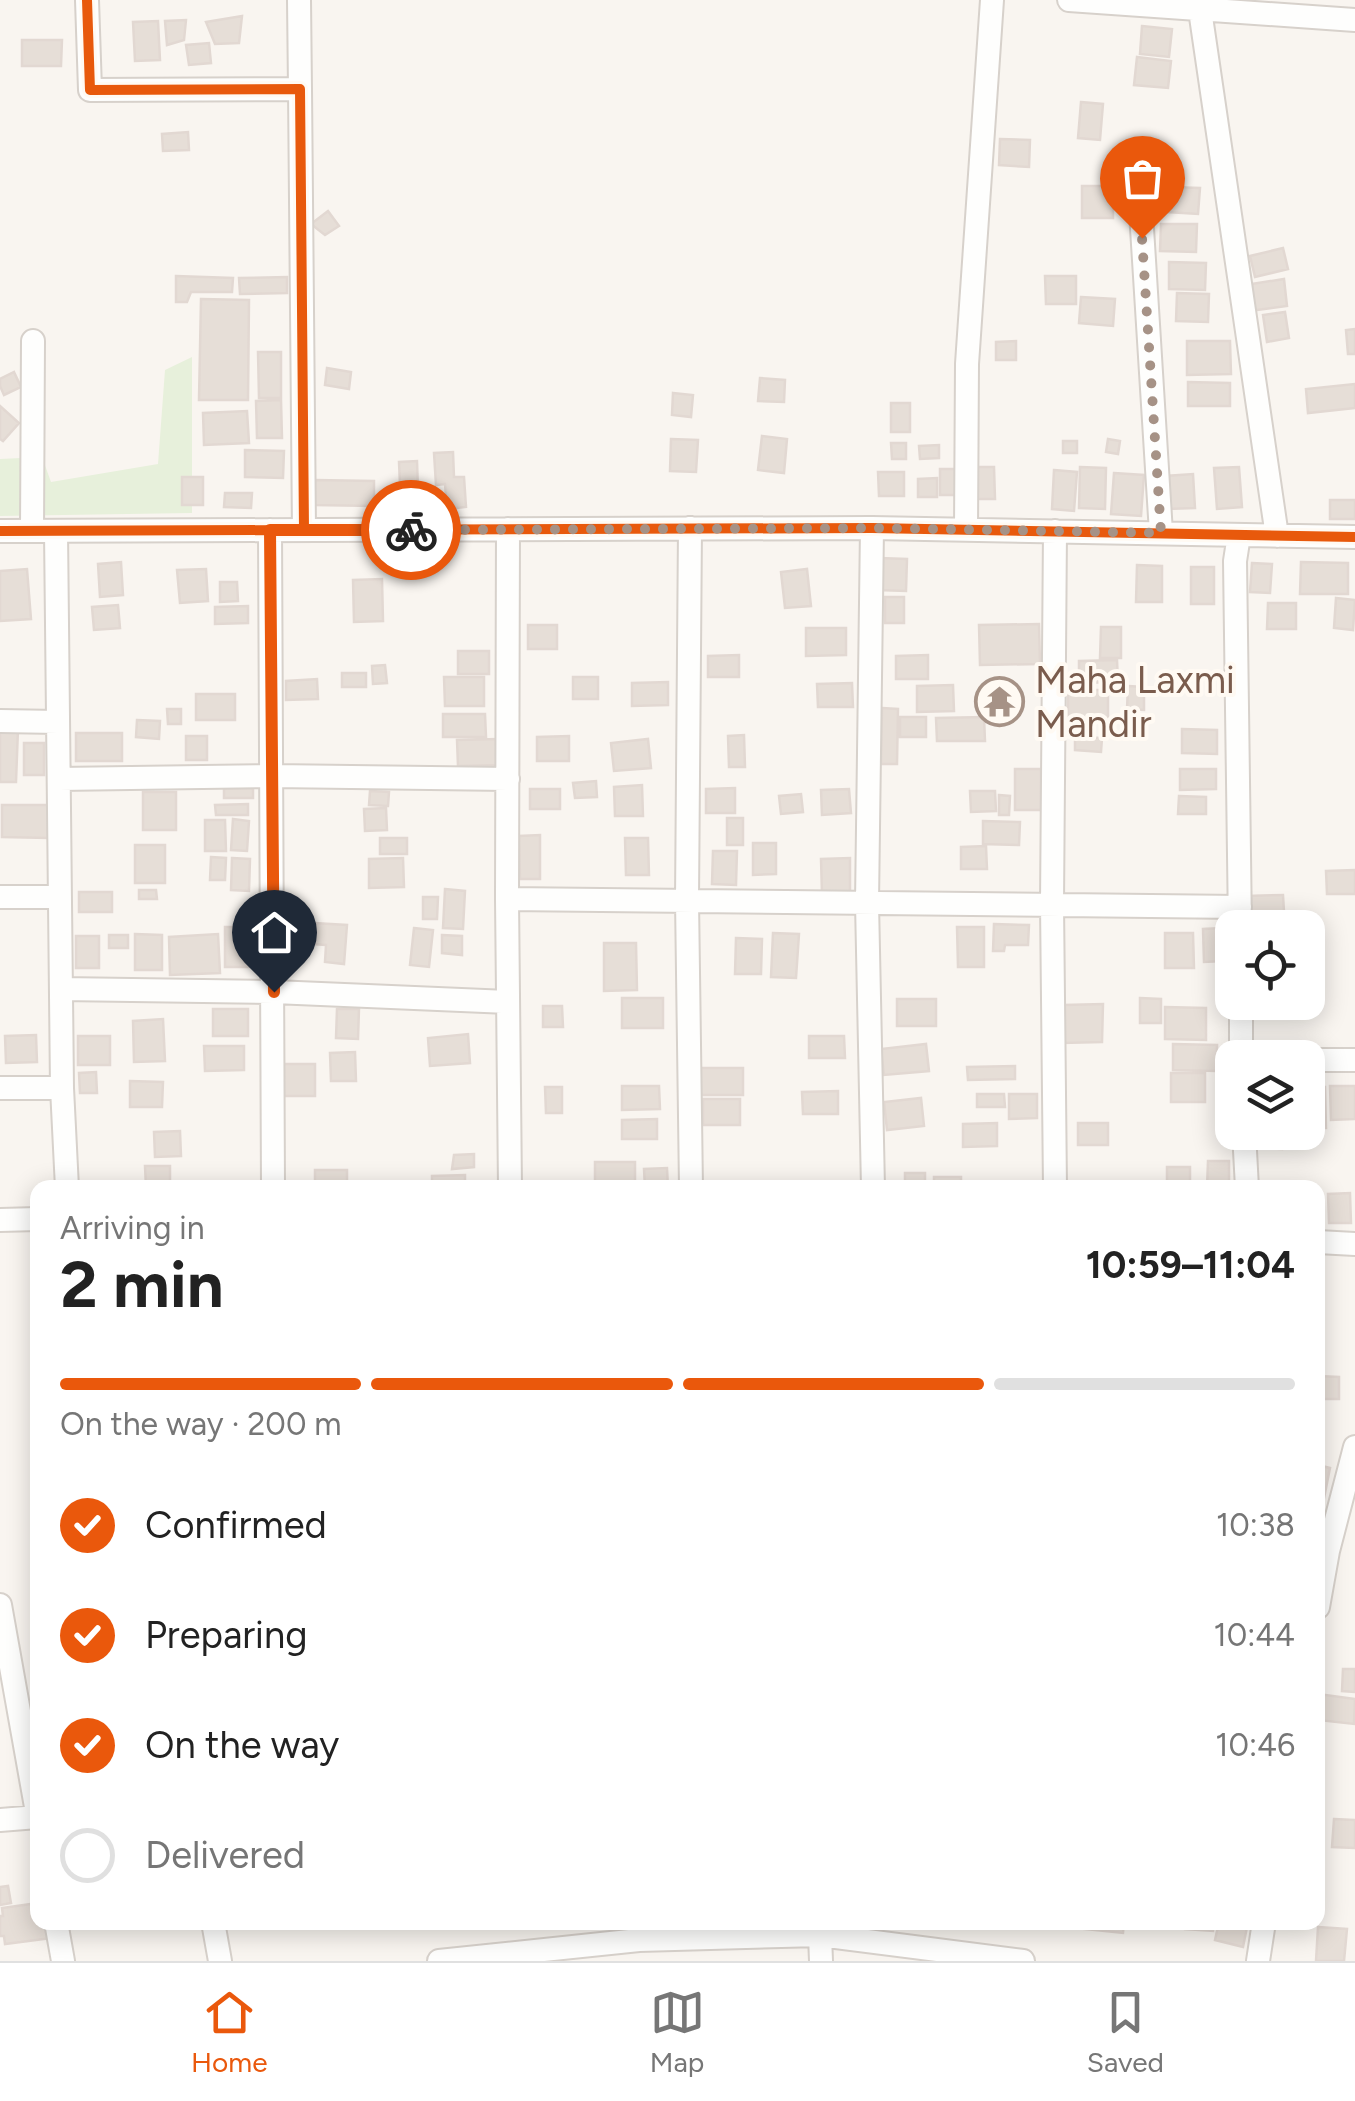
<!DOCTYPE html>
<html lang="en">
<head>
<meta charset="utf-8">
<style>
  :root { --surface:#fff; --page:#f2f2f2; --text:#222; --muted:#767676; --line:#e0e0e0; --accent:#ea580c }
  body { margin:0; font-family:Figtree,sans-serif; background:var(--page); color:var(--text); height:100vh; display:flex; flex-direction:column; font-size:38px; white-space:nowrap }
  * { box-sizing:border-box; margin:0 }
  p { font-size:32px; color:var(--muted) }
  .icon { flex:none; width:55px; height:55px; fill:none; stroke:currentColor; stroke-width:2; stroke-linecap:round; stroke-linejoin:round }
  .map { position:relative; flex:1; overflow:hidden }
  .details { position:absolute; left:30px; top:1180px; width:1295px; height:750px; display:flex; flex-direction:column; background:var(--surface); border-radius:20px; box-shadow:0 5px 25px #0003 }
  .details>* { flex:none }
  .buttons { position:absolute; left:1215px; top:910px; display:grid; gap:20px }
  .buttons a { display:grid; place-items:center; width:110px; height:110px; border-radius:20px; background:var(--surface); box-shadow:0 5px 25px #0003; font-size:50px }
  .pin { position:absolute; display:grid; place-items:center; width:85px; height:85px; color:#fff; margin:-102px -42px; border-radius:50% 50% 50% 0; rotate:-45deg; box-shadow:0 0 10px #0007 }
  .pin .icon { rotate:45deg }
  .courier { position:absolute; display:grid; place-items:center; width:100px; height:100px; margin:-50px; border:8px solid #ea580c; border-radius:50%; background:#fff; color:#222; box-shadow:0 2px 12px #0007 }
  .summary em { font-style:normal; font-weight:700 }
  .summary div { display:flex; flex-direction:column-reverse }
  .summary { display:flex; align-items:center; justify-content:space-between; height:170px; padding:0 30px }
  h1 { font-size:65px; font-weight:700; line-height:75px }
  .bar { display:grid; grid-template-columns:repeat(4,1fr); gap:15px 10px; align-content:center; height:120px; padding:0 30px }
  .bar i { height:12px; border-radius:8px; background:var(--line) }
  .bar .selected { background:var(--accent) }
  .bar p { grid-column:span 4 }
  ol { padding:0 30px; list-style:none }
  li { display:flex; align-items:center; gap:30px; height:110px }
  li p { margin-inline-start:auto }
  li .icon { padding:10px; border-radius:50%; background:var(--accent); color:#fff; stroke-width:4 }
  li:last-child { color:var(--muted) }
  li i { width:55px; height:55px; border:5px solid var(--line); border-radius:50% }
  .tab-bar { display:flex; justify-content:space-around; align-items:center; height:140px; border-top:2px solid var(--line); background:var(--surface); font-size:28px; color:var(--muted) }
  .tab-bar a { display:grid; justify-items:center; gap:5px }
  .tab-bar .selected { color:var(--accent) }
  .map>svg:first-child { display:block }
  .green { fill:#e7f0db }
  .building { fill:#e6ded7; stroke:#e2d8d2; stroke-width:2.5 }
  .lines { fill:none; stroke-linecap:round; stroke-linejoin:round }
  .minor-casing { stroke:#d7d1cb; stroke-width:26 }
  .minor { stroke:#fefefd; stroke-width:22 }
  .cycleway-casing { stroke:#fffaf3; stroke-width:16 }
  .cycleway { stroke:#e8590c; stroke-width:10 }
  .done { stroke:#a69286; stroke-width:10; stroke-dasharray:0 18 }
  .route { stroke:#ea580c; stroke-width:12 }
  .labels { text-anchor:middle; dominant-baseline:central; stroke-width:8; stroke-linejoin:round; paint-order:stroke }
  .poi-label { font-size:38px; fill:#7a5c4d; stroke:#fffaf3; text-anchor:start }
</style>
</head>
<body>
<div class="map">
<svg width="1355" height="1961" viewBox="0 0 1355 1961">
  <rect width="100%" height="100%" fill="#f9f5f0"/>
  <path class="green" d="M192,357V513L0,516V459L42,457L51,482L158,464L165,370Z"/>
  <path class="building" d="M242,16L239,43L215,44L206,22Z
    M186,20L184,40L167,45L165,21Z
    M158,21L160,60L135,61L133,22Z
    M1142,26L1172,29L1169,57L1140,54Z
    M22,40H62L61,66H22Z
    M209,43L211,63L189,65L186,45Z
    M1137,57L1171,61L1168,88L1134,85Z
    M1081,102L1103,104L1100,140L1078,138Z
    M188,132L189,150L163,151L162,134Z
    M1000,139L1030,140L1029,167L999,165Z
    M1082,186H1113V218H1082Z
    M1168,187L1200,188L1198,214L1167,212Z
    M328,211L339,226L325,235L311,224Z
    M1161,224H1197L1196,252L1160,251Z
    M1283,248L1288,269L1255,277L1250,256Z
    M1169,262L1206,263L1205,290L1169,289Z
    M176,276L233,278L232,292H191L187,302H176Z
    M1045,276H1076V304H1046Z
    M287,277V293L240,294L239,278Z
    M1284,279L1287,306L1249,311L1245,285Z
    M1177,293L1209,294L1208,322L1176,321Z
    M1081,297L1115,299L1113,326L1079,323Z
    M201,299L249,300L248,400H199Z
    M1285,312L1289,338L1267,342L1263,315Z
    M1355,329V354H1348L1346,330Z
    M1016,341V360H996V342Z
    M1187,341H1230L1231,374L1187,375Z
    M258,352H281V398H259Z
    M327,368L351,372L349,389L325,385Z
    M14,372L21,387L4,395L0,386V379Z
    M760,378L785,380L784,402L758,401Z
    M1188,382L1230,383V406H1188Z
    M1355,384V408L1308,413L1306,389Z
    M673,393L693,395L691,417L672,415Z
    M281,400L282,438H257L256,401Z
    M891,403H910V432H891Z
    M0,406L19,423L3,441L0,439Z
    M247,411L249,443L204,445L203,413Z
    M762,436L787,439L784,473L758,470Z
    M671,439L698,440L696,472L670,471Z
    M1108,439L1120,441L1118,454L1106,452Z
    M1063,441H1077V453H1063Z
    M891,443H906V459H892Z
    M939,445V458L920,459L919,446Z
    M245,450L284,451L283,478L245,477Z
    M453,452L454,477H464L466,507L447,509L445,484L436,485L434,453Z
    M417,461L418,490H431L432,506L401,508L399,462Z
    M975,467H994L995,499H976Z
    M1080,467L1106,468L1105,509L1079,508Z
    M1239,467L1242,507L1217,509L1214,468Z
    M940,469H959V495H940Z
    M1054,470L1077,472L1074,511L1052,509Z
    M878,472H904V496H879Z
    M1114,473L1144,475L1141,516L1111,514Z
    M1193,474L1195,508L1167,509L1165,476Z
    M182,477H203V505H182Z
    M937,478V497H918V479Z
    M315,480L374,481V506L314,505Z
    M225,493H252L251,508L224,507Z
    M1330,500H1355V519H1330Z
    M879,558L907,559L906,591L878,590Z
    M121,562L123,595L100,597L98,564Z
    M1301,562L1348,563V594H1300Z
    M1252,563L1272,564L1270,593L1250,592Z
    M1137,565L1162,566V602H1136Z
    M1191,567H1214V604H1191Z
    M27,569L31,619L0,621V571Z
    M206,569L208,601L180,603L177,570Z
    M807,569L811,606L785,608L781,572Z
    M382,579L383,621L354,622L353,580Z
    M220,582H237L238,601L220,602Z
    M885,597H904V623H885Z
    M1336,598L1355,600L1353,630L1334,628Z
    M1268,603H1296V629H1267Z
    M118,605L120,628L94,630L92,607Z
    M248,606V623L215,624V607Z
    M1039,624L1040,664L980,665L979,625Z
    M528,625H557V649H528Z
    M1101,627H1121V658H1100Z
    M806,628H846V655L806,656Z
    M458,651H489V674H458Z
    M739,655V677H708V656Z
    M928,655V679H896V656Z
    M1117,660L1118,682L1079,683V661Z
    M385,665L387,683L373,684L372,666Z
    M342,673H366V687H342Z
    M444,677H484V706H445Z
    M573,677H598V699H573Z
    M317,679L318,699L286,700V681Z
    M668,682V705L632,706V683Z
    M852,683L853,707H818L817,684Z
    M953,685L954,711L917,712V686Z
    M1128,686L1144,687V710L1127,709Z
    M1068,690H1108V719H1068Z
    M196,694H235V720H196Z
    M882,708L898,709L897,764H881Z
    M167,709H181V724H168Z
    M443,714H485L486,737H443Z
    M900,717H926V737H900Z
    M984,717L985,741H937L936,718Z
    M137,720L160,721L159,739L136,737Z
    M0,729H18L16,782H0Z
    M1182,729L1217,730V754L1182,753Z
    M76,733H122V761H76Z
    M744,735L745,767H729L728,736Z
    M186,736H207V760H186Z
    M569,736V761H537V737Z
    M1075,737L1102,738L1101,752L1075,750Z
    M498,739V765L458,766L457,740Z
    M648,739L651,768L614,771L611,743Z
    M24,743H44V775H24Z
    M1015,769H1041V810H1015Z
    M1180,769H1216V789L1180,790Z
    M596,781L597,797L575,798L573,783Z
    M642,785L643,816H615L614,787Z
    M224,788H253V798H224Z
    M735,788V813H706V789Z
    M530,789H560V809H530Z
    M849,789L851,813L822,815L821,790Z
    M370,791L389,792L388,806L369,805Z
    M970,791H995L996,811L971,812Z
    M143,792H176V830H143Z
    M801,794L803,812L781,814L779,796Z
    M999,795L1010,796L1009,815H999Z
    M1179,796L1206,797V814H1178Z
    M248,804V815H216L215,805Z
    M2,805H48V838L2,837Z
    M386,808L387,830L365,831L364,809Z
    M727,818H743V845H727Z
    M233,819L249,821L247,851L231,850Z
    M205,820H225L226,851H205Z
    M983,821L1020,822L1019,845L983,844Z
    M540,835V879H520L519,836Z
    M380,838H407V854H380Z
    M625,838H648L649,875H626Z
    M753,843H776V874L753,875Z
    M135,845H165V883H135Z
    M986,846L987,869H961V847Z
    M713,851H737L736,885L712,884Z
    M211,857L226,858L225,880H210Z
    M232,858L250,859L249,891L231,890Z
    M403,858L404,887L369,888V859Z
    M850,858V893L822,894L821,859Z
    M1355,870V894H1327L1326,871Z
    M445,889L465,891L463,929L443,928Z
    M139,890H156L157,899H139Z
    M79,892H112V912H79Z
    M1283,895L1285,928H1247L1246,896Z
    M423,897H438L437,919H423Z
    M314,923L347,925L344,964L325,962L326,945L313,944Z
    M994,924L1029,925L1028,945H1005L1004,951H993Z
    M225,927H251V967H225Z
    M957,927H984V967H958Z
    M414,928L433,930L429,967L410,965Z
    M1222,928L1223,961L1204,962L1203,929Z
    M773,933L799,934L796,978L771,977Z
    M1165,933H1193L1194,968H1165Z
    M135,934L162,935V970H135Z
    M218,934L220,973L170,975L169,937Z
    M109,935H128V948H109Z
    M442,935L462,936V955L442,953Z
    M76,936H99V968H76Z
    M736,938L762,939L761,974H735Z
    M604,943H636L637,990L604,991Z
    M622,998H663V1028H622Z
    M1140,998L1161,999V1023H1140Z
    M897,999H936V1026H897Z
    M1103,1004L1102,1042L1062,1043L1064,1005Z
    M543,1006H562L563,1027H543Z
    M1165,1007L1206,1008V1040L1165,1039Z
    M213,1009H248V1036H213Z
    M337,1009H359L358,1039L336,1038Z
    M163,1019L165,1061L134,1062L133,1021Z
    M468,1034L470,1063L430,1066L428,1038Z
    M36,1035L37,1062L6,1063L5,1036Z
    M78,1036H110V1065H78Z
    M809,1036H844L845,1058H809Z
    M926,1044L929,1071L884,1075L881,1049Z
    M1173,1044L1217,1045V1071L1173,1070Z
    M204,1046H244V1070L205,1071Z
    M355,1052L356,1081H331L330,1053Z
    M280,1064H315V1096H280Z
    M1015,1066V1079L968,1080L967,1067Z
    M700,1068H743V1095H700Z
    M96,1072L97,1093H80L79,1073Z
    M1171,1073H1205V1102H1171Z
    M130,1081L163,1082L162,1107H130Z
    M622,1086H659L660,1109L622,1110Z
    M1330,1086H1355V1119L1331,1120Z
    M545,1087H562V1113H546Z
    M1308,1087H1325L1326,1128H1308Z
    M838,1091V1114H803L802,1092Z
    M977,1094H1004L1005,1107H977Z
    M1009,1094H1037V1118L1009,1119Z
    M921,1098L924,1126L887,1130L884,1102Z
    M703,1099H740V1125H703Z
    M657,1119V1139H622V1120Z
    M997,1123V1146L963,1147V1124Z
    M1078,1123H1108V1145H1078Z
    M180,1131L181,1156L155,1157L154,1132Z
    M1252,1132H1283L1282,1149L1252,1148Z
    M474,1154V1167L452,1169L454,1155Z
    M1208,1161H1229V1188H1207Z
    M595,1162H635V1188H595Z
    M145,1166H170V1188H146Z
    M1167,1167H1190V1188H1167Z
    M667,1168L668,1188H645L644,1169Z
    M315,1170H347V1188H315Z
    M905,1173H925V1188H905Z
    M465,1175V1188H432V1176Z
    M934,1177H961V1188H934Z
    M1067,1182H1117V1188H1067Z
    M1350,1193L1351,1223H1329L1328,1194Z
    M1318,1376L1339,1377V1399H1318Z
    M1318,1465L1330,1468L1324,1498L1318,1497Z
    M1343,1669H1355V1692L1342,1691Z
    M1318,1694L1355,1699L1354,1724L1318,1720Z
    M1334,1819L1355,1820V1848L1332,1847Z
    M8,1886L11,1903L0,1905V1887Z
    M38,1903V1922H50L52,1938L5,1944L4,1936H0V1916H3L2,1908Z
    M1046,1922H1124L1123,1933L1045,1925Z
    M1185,1922H1214L1213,1931L1185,1929Z
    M1219,1922H1248L1243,1947L1215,1940Z
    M1318,1927L1347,1929L1344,1961H1316Z"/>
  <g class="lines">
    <defs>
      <path id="minor" d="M87,0L90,90L300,89L304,530
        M299,0L300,89
        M1069,0L1355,20
        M1200,10L1277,536
        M1138,164L1161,533
        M690,528L687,900L691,1188
        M872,528L867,903L873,1188
        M508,529L507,899L510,1188
        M966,529L967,364L992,0
        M270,530L273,1188
        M0,531L872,528L1355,537
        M32,531L33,341
        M56,531L62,1088L67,1188
        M1239,535L1235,561L1240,928
        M0,721L58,722
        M59,779L273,776L508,779
        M0,897H60
        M507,899L1240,907
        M61,989L274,992L508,1002
        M1241,1002V1058
        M1308,1060H1355
        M0,1088H62
        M1244,1132L1247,1188
        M1055,1188L1052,904L1055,531
        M0,1220L38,1219
        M1318,1242L1355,1244
        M0,1605L38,1818
        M1318,1607L1328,1551L1355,1447
        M0,1820L37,1817
        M56,1922L63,1961
        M213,1922L220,1961
        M820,1935L821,1961
        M439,1961L639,1940L820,1935L1023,1961
        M1258,1961L1264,1922"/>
    </defs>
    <use href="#minor" class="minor-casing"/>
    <use href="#minor" class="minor"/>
    <defs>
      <path id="cycleway" d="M87,0L90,90L300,89L304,530
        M0,531L872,528L1355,537"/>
    </defs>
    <use href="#cycleway" class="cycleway-casing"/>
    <use href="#cycleway" class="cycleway"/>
  </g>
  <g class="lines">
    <path class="done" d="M411,530L872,528L1161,533L1142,238"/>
    <path class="route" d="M274,992L270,530H411"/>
  </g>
  <defs>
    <symbol id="temple-ring" viewBox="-11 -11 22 22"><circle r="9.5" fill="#fffaf3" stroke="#a69286" stroke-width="1.5"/><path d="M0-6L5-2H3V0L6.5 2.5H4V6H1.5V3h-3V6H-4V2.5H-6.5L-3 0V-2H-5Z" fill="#a69286"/></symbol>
  </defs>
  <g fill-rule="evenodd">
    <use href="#temple-ring" x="972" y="674" width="55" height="55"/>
  </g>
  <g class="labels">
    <g class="poi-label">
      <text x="1035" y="680">Maha Laxmi<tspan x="1035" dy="44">Mandir</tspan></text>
    </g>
  </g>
</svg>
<div class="buttons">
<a><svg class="icon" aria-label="locate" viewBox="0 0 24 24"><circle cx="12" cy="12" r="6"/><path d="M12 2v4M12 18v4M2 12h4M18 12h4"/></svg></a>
<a><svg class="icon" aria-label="layers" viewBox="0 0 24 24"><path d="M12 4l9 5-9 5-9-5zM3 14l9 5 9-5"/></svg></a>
</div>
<div class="pin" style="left:1142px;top:238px;background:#ea580c"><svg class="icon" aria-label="bag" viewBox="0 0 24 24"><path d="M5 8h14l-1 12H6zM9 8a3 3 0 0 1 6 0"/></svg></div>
<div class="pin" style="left:274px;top:992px;background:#1f2937"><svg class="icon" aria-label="home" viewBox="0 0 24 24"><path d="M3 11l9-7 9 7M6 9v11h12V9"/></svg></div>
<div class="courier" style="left:411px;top:530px"><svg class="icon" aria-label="bike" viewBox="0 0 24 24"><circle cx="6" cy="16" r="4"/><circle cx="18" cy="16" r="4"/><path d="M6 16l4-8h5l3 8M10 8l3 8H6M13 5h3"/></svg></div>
<section class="details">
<div class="summary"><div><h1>2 min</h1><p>Arriving in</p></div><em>10:59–11:04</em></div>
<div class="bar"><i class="selected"></i><i class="selected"></i><i class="selected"></i><i></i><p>On the way · 200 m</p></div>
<ol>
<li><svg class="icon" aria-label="check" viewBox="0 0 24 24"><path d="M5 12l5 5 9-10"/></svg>Confirmed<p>10:38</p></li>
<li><svg class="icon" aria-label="check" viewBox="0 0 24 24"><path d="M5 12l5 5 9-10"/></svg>Preparing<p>10:44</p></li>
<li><svg class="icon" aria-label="check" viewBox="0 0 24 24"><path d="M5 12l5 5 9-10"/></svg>On the way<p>10:46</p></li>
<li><i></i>Delivered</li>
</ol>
</section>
</div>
<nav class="tab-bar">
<a class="selected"><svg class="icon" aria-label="home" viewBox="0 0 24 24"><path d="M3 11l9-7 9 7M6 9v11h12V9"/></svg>Home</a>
<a><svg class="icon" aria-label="map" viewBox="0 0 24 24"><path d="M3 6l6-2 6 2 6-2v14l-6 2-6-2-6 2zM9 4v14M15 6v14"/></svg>Map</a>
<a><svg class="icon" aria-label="saved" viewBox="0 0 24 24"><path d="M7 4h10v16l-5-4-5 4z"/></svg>Saved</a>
</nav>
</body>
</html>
